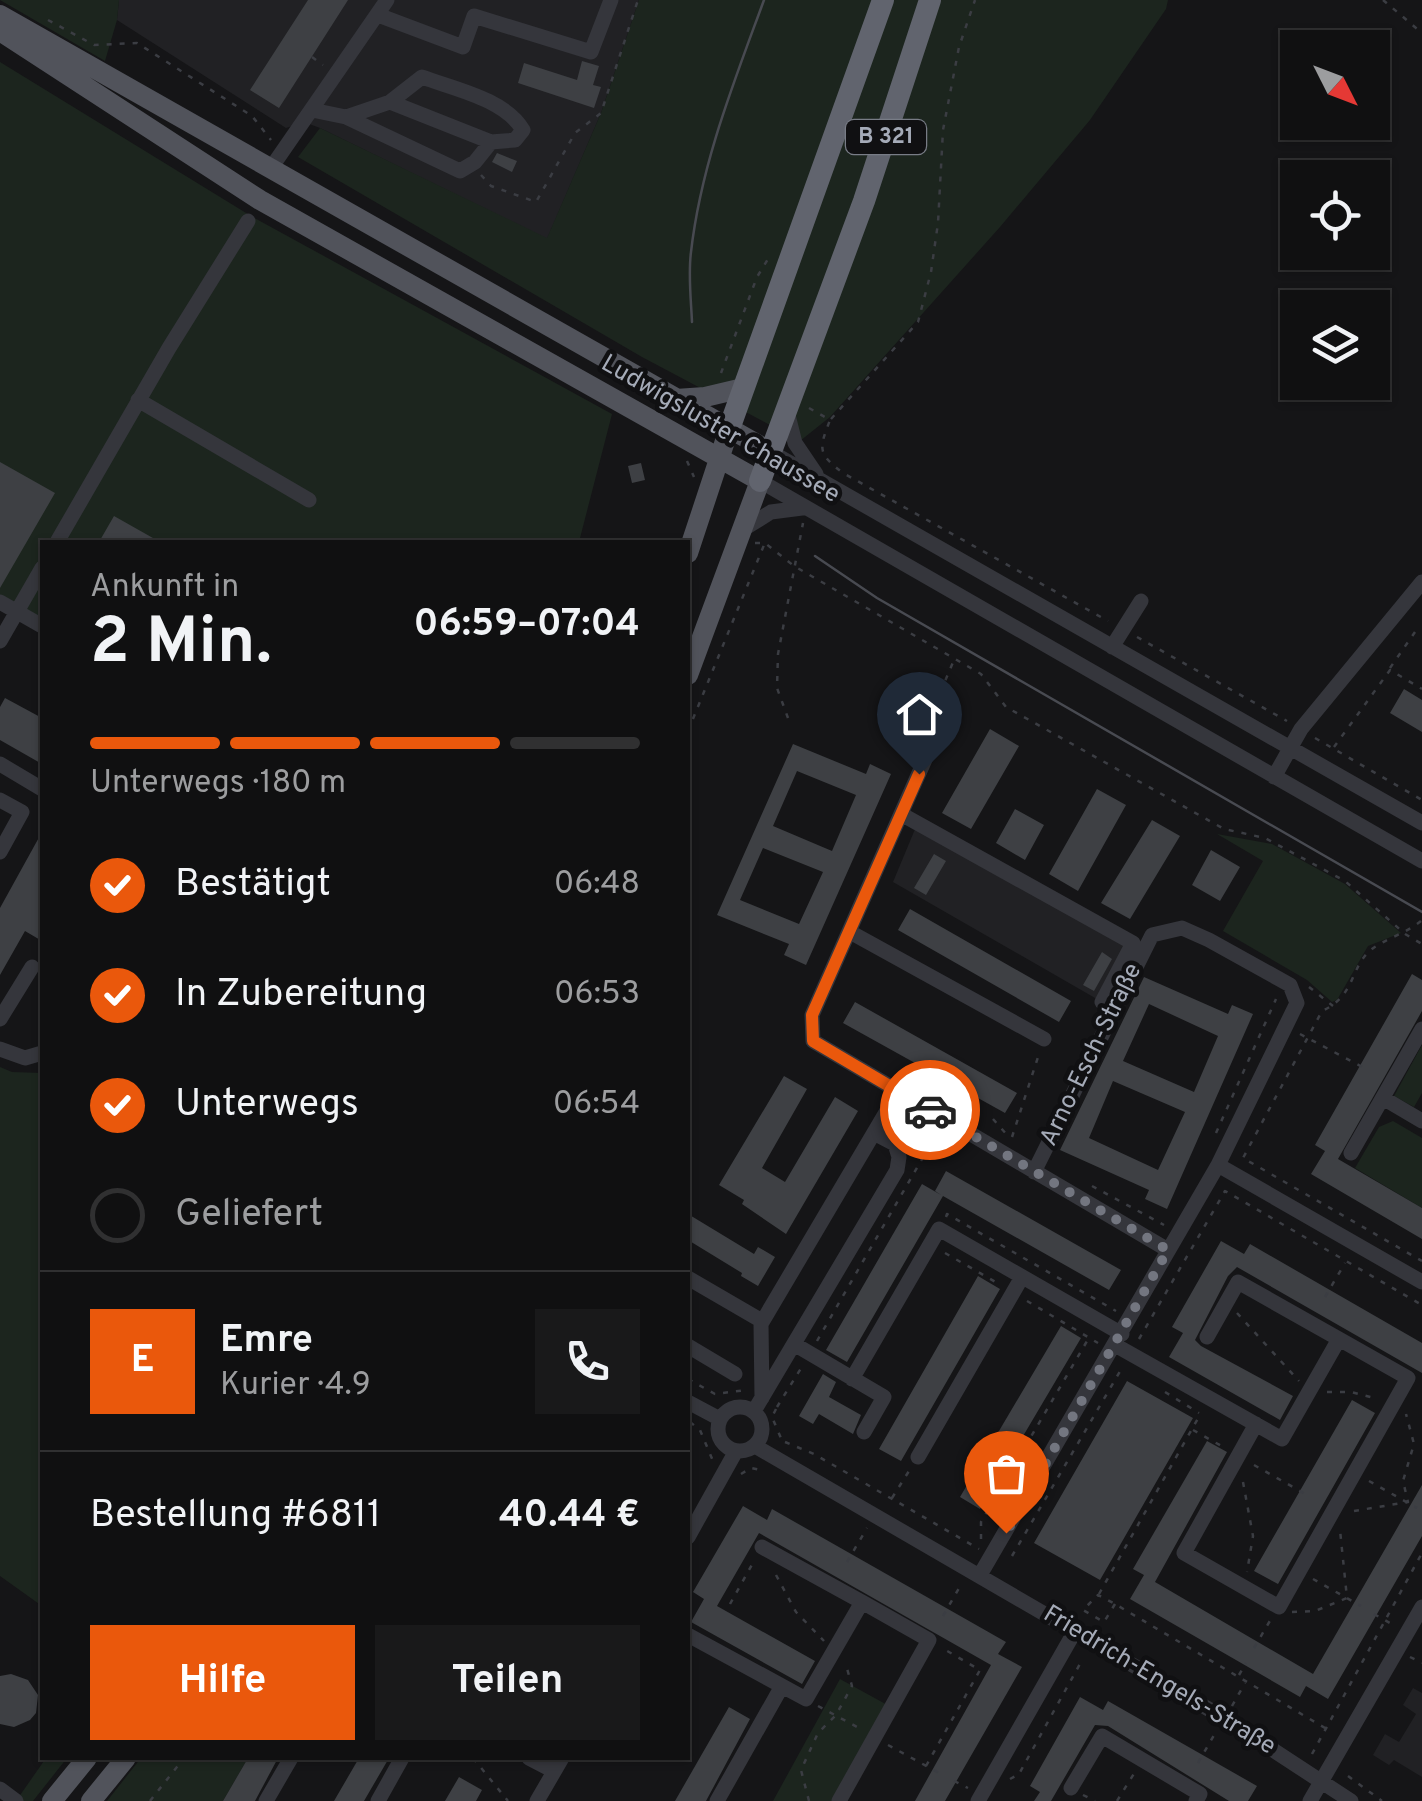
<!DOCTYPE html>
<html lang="de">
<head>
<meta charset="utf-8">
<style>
  :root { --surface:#101011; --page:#19191a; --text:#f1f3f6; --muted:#9c9d9f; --line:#303031; --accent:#ea580c }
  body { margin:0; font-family:Overpass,sans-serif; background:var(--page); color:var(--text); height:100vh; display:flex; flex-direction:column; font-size:38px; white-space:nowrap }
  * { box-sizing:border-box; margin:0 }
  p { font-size:32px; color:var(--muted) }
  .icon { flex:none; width:55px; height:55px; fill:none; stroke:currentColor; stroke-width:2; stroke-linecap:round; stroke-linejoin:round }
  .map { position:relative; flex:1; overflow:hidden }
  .sheet { position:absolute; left:40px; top:540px; width:650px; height:1220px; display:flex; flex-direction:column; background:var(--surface); border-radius:0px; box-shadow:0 2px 8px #0004,0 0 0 2px var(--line) }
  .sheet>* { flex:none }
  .needle { width:65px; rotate:132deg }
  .fabs { position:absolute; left:1280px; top:30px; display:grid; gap:20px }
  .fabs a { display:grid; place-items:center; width:110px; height:110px; border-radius:0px; background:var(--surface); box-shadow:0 2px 8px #0004,0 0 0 2px var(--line); font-size:50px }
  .pin { position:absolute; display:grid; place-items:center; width:85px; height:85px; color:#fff; margin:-102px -42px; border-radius:50% 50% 50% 0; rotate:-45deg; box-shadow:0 0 10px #0007 }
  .pin .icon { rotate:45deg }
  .courier { position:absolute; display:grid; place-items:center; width:100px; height:100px; margin:-50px; border:8px solid #ea580c; border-radius:50%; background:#fff; color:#222; box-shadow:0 2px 12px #0007 }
  .head em { font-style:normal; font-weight:700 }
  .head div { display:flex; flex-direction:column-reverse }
  .head { display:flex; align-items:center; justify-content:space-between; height:170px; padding:0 50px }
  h1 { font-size:65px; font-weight:700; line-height:75px }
  .bar { display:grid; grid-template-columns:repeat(4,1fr); gap:15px 10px; align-content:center; height:120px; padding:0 50px }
  .bar i { height:12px; border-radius:8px; background:var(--line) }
  .bar .active { background:var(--accent) }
  .bar p { grid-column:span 4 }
  .line { display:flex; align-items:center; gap:25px; padding:0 50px; border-top:2px solid var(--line) }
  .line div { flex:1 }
  .round { display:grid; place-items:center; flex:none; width:105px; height:105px; border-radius:0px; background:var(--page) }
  ol { padding:0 50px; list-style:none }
  li { display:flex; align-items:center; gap:30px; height:110px }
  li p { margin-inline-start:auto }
  li .icon { padding:10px; border-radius:50%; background:var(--accent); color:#fff; stroke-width:4 }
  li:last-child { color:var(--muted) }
  li i { width:55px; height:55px; border:5px solid var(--line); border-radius:50% }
  .button { display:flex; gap:20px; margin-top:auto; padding:20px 50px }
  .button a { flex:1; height:115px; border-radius:0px; background:var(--accent); color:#fff; font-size:40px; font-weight:700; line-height:115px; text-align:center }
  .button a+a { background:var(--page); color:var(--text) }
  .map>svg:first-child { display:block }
  .built { fill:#212124 }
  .green { fill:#1c251e }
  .building { fill:#3e4044; fill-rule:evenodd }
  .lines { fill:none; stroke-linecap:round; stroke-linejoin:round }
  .path { stroke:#3b3d43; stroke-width:2.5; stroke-dasharray:5 8; stroke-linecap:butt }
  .minor { stroke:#35363c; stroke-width:15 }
  .major { stroke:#51535b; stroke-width:20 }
  .highway { stroke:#61646e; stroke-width:22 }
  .tram { stroke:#484a51; stroke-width:2.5 }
  .done { stroke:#737680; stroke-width:10; stroke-dasharray:0 18 }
  .route { stroke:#ea580c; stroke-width:12 }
  .labels { text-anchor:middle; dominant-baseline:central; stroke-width:9; stroke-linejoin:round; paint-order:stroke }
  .shield { fill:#101012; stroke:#787c86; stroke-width:2.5 }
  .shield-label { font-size:22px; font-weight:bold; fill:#a5abb8 }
  .street-label { font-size:25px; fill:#a5abb8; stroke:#101012 }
</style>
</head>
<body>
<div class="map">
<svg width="1422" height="1801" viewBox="0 0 1422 1801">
  <rect width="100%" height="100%" fill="#151517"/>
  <path class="built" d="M119,0H639L601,113L547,239L320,128L304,122L286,128L117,20Z
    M918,822L1133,943L1102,1002L893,882Z
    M1413,1688L1422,1693V1777L1394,1760L1389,1765L1373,1755L1385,1734L1399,1742L1416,1714L1403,1705Z"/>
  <path class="green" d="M0,0H119L117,20L105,61Z
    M639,0H1168L1166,9L1090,120L1000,227L830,417L800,441L642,357L298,157L320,128L547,238L601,113Z
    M0,62L251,216L612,414L579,542H42V626L0,602Z
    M1217,834L1272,844L1345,884L1401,933L1368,946L1337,1000L1332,1002L1307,980L1223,931L1263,861Z
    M1422,1045V1093L1414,1107L1394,1096Z
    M0,1067L12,1072L42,1073V1606L0,1576Z
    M1393,1121L1422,1138V1208L1355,1168L1379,1127Z
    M840,1679L891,1707L839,1801H773Z
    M46,1758H67L33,1801H16Z
    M141,1758H248L223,1801H107Z"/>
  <path class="building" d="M308,0H348L279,108L250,90Z
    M582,61L599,66L593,85L601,87L594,108L518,83L524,63L577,80Z
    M497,153L517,161L512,172L492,162Z
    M0,462L55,493L0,588Z
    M641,463L645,480L632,483L628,466Z
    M114,516L160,542H99Z
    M1404,689L1422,700V732L1390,713Z
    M5,698L42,718V764L0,740V707Z
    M990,729L1019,746L971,829L942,813Z
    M793,744L866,774L870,764L891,774L806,965L784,955L789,944L717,915ZM797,771L856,795L832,851L773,826ZM763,848L823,872L799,924L740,900Z
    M1097,789L1126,805L1078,891L1049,874Z
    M1015,809L1044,825L1025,860L996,843Z
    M1152,820L1180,836L1130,919L1101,903Z
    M42,832V941L25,931L0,975V908Z
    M1211,850L1240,867L1220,901L1192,885Z
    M934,854L946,861L926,895L914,888Z
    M910,909L1071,1001L1059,1022L898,930Z
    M1102,952L1112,959L1094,991L1083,985Z
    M1412,974L1422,980V1011L1338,1159L1422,1208V1239L1311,1174L1325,1151L1315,1145Z
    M1144,977L1228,1014L1232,1005L1253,1014L1167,1209L1145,1199L1149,1190L1060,1150ZM1149,1004L1218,1036L1194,1092L1123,1061ZM1113,1081L1185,1112L1158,1170L1089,1138Z
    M855,1002L1017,1093L1005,1113L843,1023Z
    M784,1076L807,1089L762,1168L785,1182L835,1097L858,1111L786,1234L742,1204L744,1200L719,1185Z
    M946,1171L1121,1270L1109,1290L943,1196L847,1362L826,1350L922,1184L941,1195L935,1191Z
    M688,1214L754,1254L758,1247L775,1257L758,1286L741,1276L742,1273L688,1240Z
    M1221,1241L1244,1254L1250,1244L1422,1343V1373L1237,1267L1228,1276L1195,1340L1201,1346L1293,1396L1280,1420L1169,1357L1183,1333L1172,1327Z
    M978,1276L1000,1289L901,1461L879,1449Z
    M1061,1326L1081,1338L980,1509L960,1497Z
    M823,1374L836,1382L829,1397L861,1415L853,1434L819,1414L813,1424L799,1416Z
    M1127,1381L1193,1418L1100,1580L1034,1543Z
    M1352,1400L1375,1413L1278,1584L1254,1571Z
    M1207,1441L1227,1452L1155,1582L1313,1674L1422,1485V1536L1328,1699L1306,1686L1300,1697L1130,1599L1144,1575L1133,1569Z
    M743,1506L767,1520L772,1509L1006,1642L998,1654L1022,1667L945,1801H915L991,1665L759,1533L717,1606L815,1661L802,1684L691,1622L704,1599L693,1592Z
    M11,1674L28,1680L38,1695L36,1713L30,1720L14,1727L0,1724V1676Z
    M1080,1697L1103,1710L1108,1701L1257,1786L1248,1801H1229L1108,1726L1095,1725L1051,1801H1034L1040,1792L1030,1786Z
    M729,1707L750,1719L706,1801H675Z
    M248,1758H278L255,1801H223Z
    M359,1758H389L364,1801H334Z
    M459,1777L482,1790L476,1801H445Z"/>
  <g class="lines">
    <path class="path" d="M1383,0L1422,33
      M48,20L94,45L137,43L252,116L271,140
      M312,57L323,65
      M481,175L491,186L536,202L575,133L601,113L638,0
      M721,373L757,277L768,259
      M809,408L830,420C819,449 817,453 843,473L1108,621
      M831,419L918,322L931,272L938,223L943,130L959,47L975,0
      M687,461L694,477
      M755,543H765L794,566L981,674L1006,707L1224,829L1265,838L1345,881L1405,934L1422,944
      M1137,637L1287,721
      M1390,668L1415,632
      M788,718L777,688L778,654L803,523
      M688,731L764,545
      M1315,738L1422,800
      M920,740L954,660
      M1334,747L1390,670L1422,689
      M1421,921C1405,934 1385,939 1372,949C1349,967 1357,995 1322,1011L1243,1158L1422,1261
      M1309,987L1333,1006
      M1300,1034L1368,1070
      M902,1114L926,1127
      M993,1119L1008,1136
      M1216,1133L1276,999
      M1012,1137L1039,1054
      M1092,1186L1164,1225
      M946,1217L947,1214L1116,1311
      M945,1253L999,1284
      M1325,1297L1345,1263
      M1027,1301L1098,1343
      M1237,1313L1299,1381
      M1139,1339L1225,1191L1422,1305
      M817,1341L937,1133
      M688,1379L715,1394L746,1390
      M1165,1392L1199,1413
      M1327,1392H1351L1378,1399
      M777,1407L803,1365
      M776,1409L772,1417L783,1443
      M690,1422L700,1430L713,1461
      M1193,1430L1225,1448
      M785,1442L814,1454L979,1549
      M1254,1465L1307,1495
      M741,1474L751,1468L761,1470
      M1369,1481L1417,1508
      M1243,1482L1253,1536L1247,1572
      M892,1498L909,1471
      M1354,1511L1408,1502L1403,1481L1414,1444L1406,1414
      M981,1539V1522L1090,1336
      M1012,1556L1122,1368
      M847,1562L867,1528
      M776,1575L796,1612L824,1641
      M1313,1579L1361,1606
      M1099,1594L1201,1413
      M730,1604L754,1561
      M1115,1604L1104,1622L1083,1610L1098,1595L1115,1604L1325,1728
      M1292,1612L1315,1611L1347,1598L1340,1530
      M1374,1614L1395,1626
      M943,1616L962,1583
      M1254,1648L1271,1619
      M1410,1657L1422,1663
      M1239,1675L1246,1663
      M818,1706L859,1728
      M1232,1706L1245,1683
      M888,1745L939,1773
      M1312,1754L1422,1553
      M473,1758L508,1801
      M1198,1763L1217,1730
      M926,1766L980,1670L942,1648
      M1348,1776L1382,1801
      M1010,1779L1019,1774L1081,1662
      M954,1781L968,1788
      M1083,1795L1095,1801
      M150,1801L184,1758
      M809,1801L801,1770L818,1733L836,1715L852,1686L846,1665
      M1117,1801L1135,1772"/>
    <path class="minor" d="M378,15L463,47L474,16L591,52L611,0
      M312,110L346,117L460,171L475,162L491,142
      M346,117L390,102L422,77C454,89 505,99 523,130L515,140L491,142L390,102
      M271,168L387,0
      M138,400L309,500
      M788,415L795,443L816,474
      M771,452L1422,823
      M760,481L1422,861
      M742,530L771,512L802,508
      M57,542L169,348L248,221
      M0,602L42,626
      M0,641L42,568
      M1112,647L1141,601
      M927,755L812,1015L813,1041L1168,1250
      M0,764L42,789
      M1274,777L1301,729L1422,582
      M0,800L22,812L0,852
      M901,814L1133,943L1102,1002
      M850,932L1044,1039
      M0,1019L32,967
      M0,1049L25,1058L42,1053
      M1383,1098L1422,1121
      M1351,1153L1422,1029
      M1218,1165L1422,1282
      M688,1278L762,1321
      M1207,1337L1238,1282L1339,1339
      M794,1344L884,1397L864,1432
      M1115,1345L1282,1439L1339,1339L1408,1378L1279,1607L1184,1553L1256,1424
      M688,1346L735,1374
      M852,1379L939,1229L1122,1334
      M762,1398L761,1324L898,1092
      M688,1402L720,1419
      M718 1429a22 22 0 1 1 44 0a22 22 0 1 1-44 0Z
      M754,1411L897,1170L899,1157L895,1144L874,1133
      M755,1446L1224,1718L1351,1801
      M918,1457L1022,1277
      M688,1537L736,1451
      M762,1547L862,1602
      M980,1575L1218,1165L1297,1003L1290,985L1209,940L1182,928L1152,935L1034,1172
      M688,1635L806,1699L862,1602L929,1640L839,1801
      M529,1758L554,1771
      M1071,1788L1102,1736L1200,1794L1196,1801
      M0,1789L16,1801
      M266,1801L291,1758
      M378,1801L402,1758
      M537,1801L562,1758
      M717,1801L782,1686
      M978,1801L1075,1631
      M1310,1801L1422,1607"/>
    <path class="major" d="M0,15L771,452
      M0,31L260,200L760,481L688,675
      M676,399L705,397L743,388
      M688,553L729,429
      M52,1801L87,1758
      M91,1801L126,1758"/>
    <path class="highway" d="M729,429L883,0
      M760,481L864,201L930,0"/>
    <path class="tram" d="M692,322C691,299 688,275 691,252C701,164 734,82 764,0
      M815,556L877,598L1422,912"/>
  </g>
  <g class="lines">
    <path class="done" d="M930,1110L1168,1250L1006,1533"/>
    <path class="route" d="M919,774L812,1015L813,1041L930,1110"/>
  </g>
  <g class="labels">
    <rect class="shield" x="846" y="120" width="80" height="34" rx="8"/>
    <g class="shield-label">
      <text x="886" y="137">B 321</text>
    </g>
    <g class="street-label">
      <text transform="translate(720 430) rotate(30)">Ludwigsluster Chaussee</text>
      <text transform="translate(1092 1055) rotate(-64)">Arno-Esch-Straße</text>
      <text transform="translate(1159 1681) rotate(31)">Friedrich-Engels-Straße</text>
    </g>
  </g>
</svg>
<div class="fabs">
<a><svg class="needle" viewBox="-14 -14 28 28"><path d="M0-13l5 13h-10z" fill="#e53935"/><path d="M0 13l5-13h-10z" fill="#9c9d9f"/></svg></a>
<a><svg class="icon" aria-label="locate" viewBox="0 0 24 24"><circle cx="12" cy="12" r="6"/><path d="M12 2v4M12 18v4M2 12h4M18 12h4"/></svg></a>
<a><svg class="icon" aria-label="layers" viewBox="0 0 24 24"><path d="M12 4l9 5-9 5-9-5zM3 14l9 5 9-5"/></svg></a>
</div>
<div class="pin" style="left:1006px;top:1533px;background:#ea580c"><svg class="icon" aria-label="bag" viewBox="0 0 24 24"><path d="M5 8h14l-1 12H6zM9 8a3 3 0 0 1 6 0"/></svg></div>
<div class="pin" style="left:919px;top:774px;background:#1f2937"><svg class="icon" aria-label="home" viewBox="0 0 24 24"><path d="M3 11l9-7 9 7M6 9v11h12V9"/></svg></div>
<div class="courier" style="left:930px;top:1110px"><svg class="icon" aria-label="car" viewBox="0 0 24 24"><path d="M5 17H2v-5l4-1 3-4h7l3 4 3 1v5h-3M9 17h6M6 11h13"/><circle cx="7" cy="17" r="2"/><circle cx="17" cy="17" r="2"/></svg></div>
<section class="sheet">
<div class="head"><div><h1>2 Min.</h1><p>Ankunft in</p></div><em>06:59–07:04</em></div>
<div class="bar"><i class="active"></i><i class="active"></i><i class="active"></i><i></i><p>Unterwegs · 180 m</p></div>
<ol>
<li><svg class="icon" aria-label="check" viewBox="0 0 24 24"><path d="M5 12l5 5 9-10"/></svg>Bestätigt<p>06:48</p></li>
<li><svg class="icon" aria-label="check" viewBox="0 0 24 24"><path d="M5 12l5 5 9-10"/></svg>In Zubereitung<p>06:53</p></li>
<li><svg class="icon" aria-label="check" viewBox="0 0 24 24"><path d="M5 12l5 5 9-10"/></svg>Unterwegs<p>06:54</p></li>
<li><i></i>Geliefert</li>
</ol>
<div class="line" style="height:180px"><b class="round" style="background:var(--accent);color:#fff">E</b><div><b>Emre</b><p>Kurier · 4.9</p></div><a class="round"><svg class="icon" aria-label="phone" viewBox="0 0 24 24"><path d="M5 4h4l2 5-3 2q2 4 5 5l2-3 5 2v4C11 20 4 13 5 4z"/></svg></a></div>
<div class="line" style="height:130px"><div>Bestellung #6811</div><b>40.44 €</b></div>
<div class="button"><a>Hilfe</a><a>Teilen</a></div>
</section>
</div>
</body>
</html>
